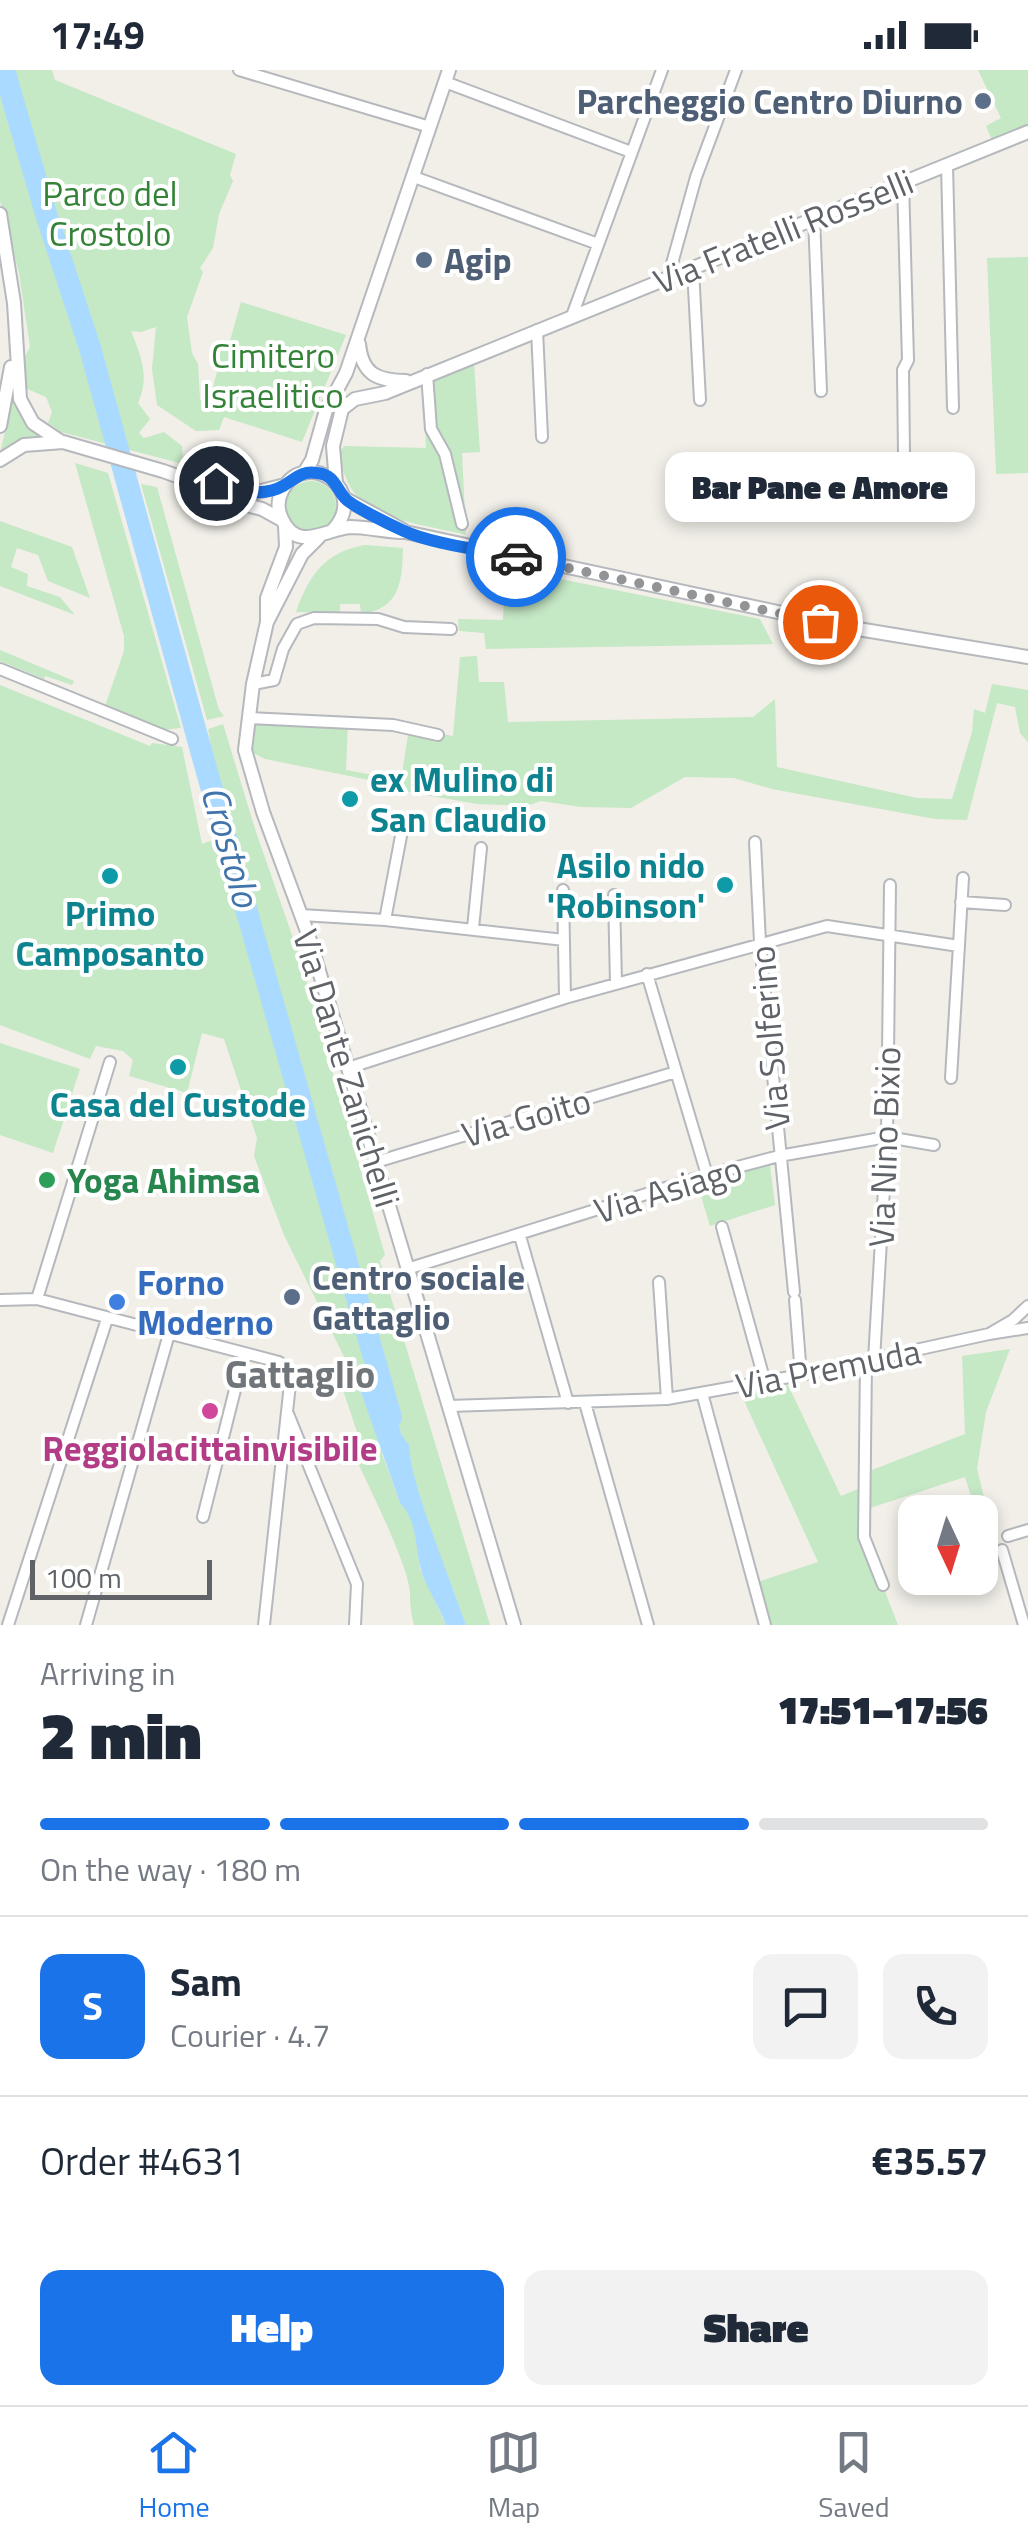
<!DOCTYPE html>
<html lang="en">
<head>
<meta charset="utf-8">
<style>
  :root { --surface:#fff; --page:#f2f2f3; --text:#1f2937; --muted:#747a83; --line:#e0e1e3; --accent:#1a73e8 }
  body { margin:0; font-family:"Titillium Web",sans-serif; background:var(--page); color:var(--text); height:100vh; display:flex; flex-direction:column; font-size:38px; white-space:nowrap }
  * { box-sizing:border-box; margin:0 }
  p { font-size:32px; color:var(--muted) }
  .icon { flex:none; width:55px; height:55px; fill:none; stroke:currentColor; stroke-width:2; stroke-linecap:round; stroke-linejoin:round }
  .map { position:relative; height:1555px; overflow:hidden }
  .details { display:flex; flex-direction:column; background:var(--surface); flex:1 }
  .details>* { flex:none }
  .needle { width:65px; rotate:176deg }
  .tools { position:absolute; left:898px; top:1425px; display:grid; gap:20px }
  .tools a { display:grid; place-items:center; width:100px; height:100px; border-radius:20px; background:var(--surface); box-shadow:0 5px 15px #0003; font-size:50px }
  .scale { position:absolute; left:30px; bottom:25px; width:182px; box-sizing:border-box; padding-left:10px; border:5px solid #5f6368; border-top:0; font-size:28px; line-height:35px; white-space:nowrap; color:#5f6368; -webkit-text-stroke:8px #fff; paint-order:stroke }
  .pin { position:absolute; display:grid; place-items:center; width:85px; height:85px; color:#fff; margin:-42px; border:5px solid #fff; border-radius:50%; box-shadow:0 2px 10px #0007 }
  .courier { position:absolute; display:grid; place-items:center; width:100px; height:100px; margin:-50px; border:8px solid #1a73e8; border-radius:50%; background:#fff; color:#222; box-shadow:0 2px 12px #0007 }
  .bubble { position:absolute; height:70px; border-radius:20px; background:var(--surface); box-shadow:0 5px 15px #0003; font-size:32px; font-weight:800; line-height:70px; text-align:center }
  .headline em { font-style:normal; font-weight:800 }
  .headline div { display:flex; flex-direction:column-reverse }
  .headline { display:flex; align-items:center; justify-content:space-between; height:170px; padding:0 40px }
  h1 { font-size:65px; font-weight:800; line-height:75px }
  .bar { display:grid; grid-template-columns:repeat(4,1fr); gap:15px 10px; align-content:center; height:120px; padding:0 40px }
  .bar i { height:12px; border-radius:8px; background:var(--line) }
  .bar .selected { background:var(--accent) }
  .bar p { grid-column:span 4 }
  .line { display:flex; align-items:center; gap:25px; padding:0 40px; border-top:2px solid var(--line) }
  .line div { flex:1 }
  .round { display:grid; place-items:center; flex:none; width:105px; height:105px; border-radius:20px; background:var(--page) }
  .primary-button { display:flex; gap:20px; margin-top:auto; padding:20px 40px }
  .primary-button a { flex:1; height:115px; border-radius:20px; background:var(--accent); color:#fff; font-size:40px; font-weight:800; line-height:115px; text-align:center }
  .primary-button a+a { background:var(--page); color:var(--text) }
  .status { display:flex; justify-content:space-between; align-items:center; height:70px; padding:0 50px; background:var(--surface); direction:ltr }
  .status svg { height:28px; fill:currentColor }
  .menu { display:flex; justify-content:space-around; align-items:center; height:140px; border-top:2px solid var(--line); background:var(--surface); font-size:28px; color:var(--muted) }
  .menu a { display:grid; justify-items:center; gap:5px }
  .menu .selected { color:var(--accent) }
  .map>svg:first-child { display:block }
  .green { fill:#c5e8c5 }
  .water { fill:#aadaff }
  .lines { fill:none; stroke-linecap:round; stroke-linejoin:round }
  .river { stroke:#aadaff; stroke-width:22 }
  .minor-casing { stroke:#b5b8bc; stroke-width:14 }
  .tertiary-casing { stroke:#b5b8bc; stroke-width:16 }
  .minor { stroke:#fff; stroke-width:10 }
  .tertiary { stroke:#fff; stroke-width:12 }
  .done { stroke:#929495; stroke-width:10; stroke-dasharray:0 18 }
  .route { stroke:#1a73e8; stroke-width:12 }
  .service-dot { fill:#5c6f8a; stroke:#fff; stroke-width:4 }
  .culture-dot { fill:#0f9aa8; stroke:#fff; stroke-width:4 }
  .leisure-dot { fill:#2e9e5b; stroke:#fff; stroke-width:4 }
  .shop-dot { fill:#3f7fe0; stroke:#fff; stroke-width:4 }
  .hotel-dot { fill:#d1479c; stroke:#fff; stroke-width:4 }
  .labels { text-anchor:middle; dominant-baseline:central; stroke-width:8; stroke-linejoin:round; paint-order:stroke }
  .service-label { font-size:35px; font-weight:bold; fill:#4e5e75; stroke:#fff; text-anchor:start }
  .park-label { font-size:35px; fill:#348238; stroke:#fff }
  .street-label { font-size:35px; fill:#5f6368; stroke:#fff }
  .culture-label { font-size:35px; font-weight:bold; fill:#0d838f; stroke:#fff }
  .leisure-label { font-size:35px; font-weight:bold; fill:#27864d; stroke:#fff; text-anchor:start }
  .shop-label { font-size:35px; font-weight:bold; fill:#366cbe; stroke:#fff; text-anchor:start }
  .hotel-label { font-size:35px; font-weight:bold; fill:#b23c85; stroke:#fff }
  .water-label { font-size:38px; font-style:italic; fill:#4174aa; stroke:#fff }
  .neighbourhood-label { font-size:38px; font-weight:bold; fill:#70757a; stroke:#fff }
</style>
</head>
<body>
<div class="status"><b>17:49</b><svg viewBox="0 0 49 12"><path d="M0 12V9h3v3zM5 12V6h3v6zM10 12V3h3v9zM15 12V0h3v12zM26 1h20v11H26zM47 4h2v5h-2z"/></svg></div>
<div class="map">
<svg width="1028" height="1555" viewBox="0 0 1028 1555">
  <rect width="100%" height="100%" fill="#f1efe8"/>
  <path class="green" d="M0,0H52L55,10L236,84L230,105L233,111L219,144L213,178L200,198L203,202L187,247L192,283L198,294L200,329L207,341L219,294L213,285L217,280L227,281L241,232L346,265L302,372L224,347L219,360L196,361L157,335L152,299L156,257L141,262L131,261C141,287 150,306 138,333L150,349L139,363L144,368L164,362L182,376L183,394L61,362L48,353L52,342L46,327L25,318L23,290L30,277L19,203L0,131Z
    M978,0H1028V55L992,70L986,56L1001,48Z
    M1028,187V403L996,404L987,188Z
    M474,293L480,382L462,383L466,465C440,458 386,451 365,434C350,422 342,402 339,384L344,376L426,378L423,311Z
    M14,323C16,343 24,356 41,367L21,369L0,383Z
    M75,393L108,403L181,658L161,660L105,636L124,581V566Z
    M286 436a25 25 0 1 1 50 0a25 25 0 1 1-50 0Z
    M141,414L157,417L219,640L224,646L207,650Z
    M0,451L72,477L90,528L48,511L38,485L17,478L11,497L28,504L27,516L60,527L75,545L0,516Z
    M365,475L403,478C402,510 401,539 361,544L360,534H340V543L296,542C309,505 325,482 365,475Z
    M505,498L760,549L773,574L486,579L484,563L459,561L458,549L503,550Z
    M0,580L74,611L72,615L45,606L44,609L0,591Z
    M477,586L479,612H504L508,652L753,647L775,629L777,697L917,728L952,729L972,662L974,639L985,643L992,614L1028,620V672L1020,663L1015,637L997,633L967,750L935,749L772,719L734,708L685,707L631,738L581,737L541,731L526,736L477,734L409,722L394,715L265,689L253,683L246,685L248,648L348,653L346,700L401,710L409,658L453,666L460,587Z
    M0,615L150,676L152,673L182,677L202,774L227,765L208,659L223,654L256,762L300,888L385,1185L380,1191L490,1555H466C454,1521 406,1403 410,1376L401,1364L391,1319L361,1323L382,1374V1384L400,1433L409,1443L414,1456L420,1499L446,1555H414C411,1543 410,1535 410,1524C410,1496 362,1403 349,1374L359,1368L336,1299L351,1301L284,1165L254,1086L257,1068L224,969L202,963L187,1023L129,1006L133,990L123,981L96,976L90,989L0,955Z
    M0,973L80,999L53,1083L0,1065Z
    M770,1095L775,1135L710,1156L697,1113Z
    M1010,1279L986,1342L977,1399L994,1467L984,1470L980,1442H976L965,1407L870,1438L872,1400L965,1364L962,1286Z
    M788,1315L841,1426L865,1416L864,1467L898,1555H765L754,1513L818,1492L741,1324Z"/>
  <path class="water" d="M357,1311L391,1318L401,1364L410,1376C406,1402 455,1522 466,1555H446C439,1536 428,1521 422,1503C414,1478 419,1453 400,1433Z"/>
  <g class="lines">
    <path class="river" d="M4,0L46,144L90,278L205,695L391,1347"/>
    <defs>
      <path id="minor" d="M239,0L430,57
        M445,12L631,82
        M947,95L953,338
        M414,107L598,174
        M903,112L908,290L903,300L904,383
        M814,148L821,321
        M693,199L700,330
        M668,208L696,107L736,0
        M572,246L662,0
        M537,260L542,367
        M427,304L431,359L445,384L462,454
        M0,599L172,669
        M253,614L274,610L283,579L297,554L314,548L378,549L404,557L451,559
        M248,648L393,655L438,665
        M755,772L760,872L794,1222
        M563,820L565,928
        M614,825L616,914
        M961,832L1005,835
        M301,845L385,850L564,870
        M385,850L401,766
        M473,858L481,778
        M647,904L707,1105
        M348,998L565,928L827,856L959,876
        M951,1008L963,808
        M376,1092L676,1002
        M722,1157L765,1312
        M520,1166L568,1333
        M407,1199L707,1105L779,1086L887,1067L934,1075
        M659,1212L667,1329
        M37,1229L279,1292L287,1299L290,1314L264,1555
        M0,1230L37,1229L110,992
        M795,1230L801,1305
        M1028,1236L1013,1250L989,1264L1028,1258
        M874,1290L887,1067L890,815
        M866,1292L864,1467L883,1515
        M702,1323L765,1555
        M585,1333L648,1555
        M449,1336L667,1329L801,1305L989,1264
        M288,1344L357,1514L355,1555
        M203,1447L244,1284
        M1008,1466L1028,1460
        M1002,1480L1024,1555
        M8,1555L107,1249
        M86,1555L169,1264"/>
      <path id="tertiary" d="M0,144L14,233L20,329L33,353L60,371
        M359,274C362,304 377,311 406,311
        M342,339L355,329L385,323L1028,62
        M0,356L11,297
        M0,390L24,375L63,372L163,401L191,411L220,428L262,439L282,450
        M304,403L312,390L326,340L346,303L449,0
        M194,411L257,422L285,415
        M336,413L333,376L343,335
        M344,428L403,460
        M285,455L286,477L267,528V552L253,614L245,680L263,742L308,864L514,1555
        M332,461C371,421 307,377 283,419C278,428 277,439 282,449C297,483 326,459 350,457C368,457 387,462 405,462L852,558L1028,587
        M267,552L302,484L319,467"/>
    </defs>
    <use href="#minor" class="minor-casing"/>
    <use href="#tertiary" class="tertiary-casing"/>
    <use href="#minor" class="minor"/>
    <use href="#tertiary" class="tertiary"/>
  </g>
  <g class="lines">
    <path class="done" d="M516,487L820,552"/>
    <path class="route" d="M216,413C237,420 262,428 283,416C295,409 302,400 317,403C334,405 335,416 344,427C349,435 393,456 404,461C432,474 484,480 516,487"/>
  </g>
  <g class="service-dot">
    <circle cx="983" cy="31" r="10"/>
    <circle cx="424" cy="190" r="10"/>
    <circle cx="292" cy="1227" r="10"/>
  </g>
  <g class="culture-dot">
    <circle cx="350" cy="729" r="10"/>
    <circle cx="110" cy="806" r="10"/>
    <circle cx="725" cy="815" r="10"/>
    <circle cx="178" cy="997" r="10"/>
  </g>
  <circle class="leisure-dot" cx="47" cy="1110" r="10"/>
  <circle class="shop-dot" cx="117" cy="1232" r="10"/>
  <circle class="hotel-dot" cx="210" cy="1341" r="10"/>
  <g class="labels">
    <g class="service-label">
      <text x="963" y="31" text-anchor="end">Parcheggio Centro Diurno</text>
      <text x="444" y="190">Agip</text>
      <text x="312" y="1207">Centro sociale<tspan x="312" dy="40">Gattaglio</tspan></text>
    </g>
    <g class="park-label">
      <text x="110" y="123">Parco del<tspan x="110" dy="40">Crostolo</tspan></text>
      <text x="273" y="285">Cimitero<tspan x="273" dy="40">Israelitico</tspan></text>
    </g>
    <g class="street-label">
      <text transform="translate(783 161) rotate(-22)">Via Fratelli Rosselli</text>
      <text transform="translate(769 968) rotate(-95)">Via Solferino</text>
      <text transform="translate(347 998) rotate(73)">Via Dante Zanichelli</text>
      <text transform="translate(526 1047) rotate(-16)">Via Goito</text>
      <text transform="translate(884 1077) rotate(-88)">Via Nino Bixio</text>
      <text transform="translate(668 1119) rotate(-17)">Via Asiago</text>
      <text transform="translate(828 1298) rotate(-11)">Via Premuda</text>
    </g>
    <g class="culture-label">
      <text x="370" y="709" text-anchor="start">ex Mulino di<tspan x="370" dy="40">San Claudio</tspan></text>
      <text x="705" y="795" text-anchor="end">Asilo nido<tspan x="705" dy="40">'Robinson'</tspan></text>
      <text x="110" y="843">Primo<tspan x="110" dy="40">Camposanto</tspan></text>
      <text x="178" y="1034">Casa del Custode</text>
    </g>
    <g class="leisure-label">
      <text x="67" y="1110">Yoga Ahimsa</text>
    </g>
    <g class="shop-label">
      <text x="137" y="1212">Forno<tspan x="137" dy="40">Moderno</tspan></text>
    </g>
    <g class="hotel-label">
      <text x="210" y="1378">Reggiolacittainvisibile</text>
    </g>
    <g class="water-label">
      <text transform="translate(231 776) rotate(74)">Crostolo</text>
    </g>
    <g class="neighbourhood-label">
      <text x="300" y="1304">Gattaglio</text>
    </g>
  </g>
</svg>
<div class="tools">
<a><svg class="needle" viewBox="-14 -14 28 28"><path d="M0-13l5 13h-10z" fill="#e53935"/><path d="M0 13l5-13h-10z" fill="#747a83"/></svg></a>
</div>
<div class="scale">100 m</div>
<div class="pin" style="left:820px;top:552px;background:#ea580c"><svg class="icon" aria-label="bag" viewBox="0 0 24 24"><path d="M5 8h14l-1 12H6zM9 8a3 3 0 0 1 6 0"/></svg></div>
<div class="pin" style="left:216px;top:413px;background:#1f2937"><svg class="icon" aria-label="home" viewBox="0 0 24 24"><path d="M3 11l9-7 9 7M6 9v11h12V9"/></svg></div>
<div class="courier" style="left:516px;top:487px"><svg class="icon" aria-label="car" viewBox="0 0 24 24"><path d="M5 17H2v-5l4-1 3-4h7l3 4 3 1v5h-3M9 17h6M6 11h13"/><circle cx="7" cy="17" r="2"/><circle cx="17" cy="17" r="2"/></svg></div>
<div class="bubble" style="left:665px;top:382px;width:310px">Bar Pane e Amore</div>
</div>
<section class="details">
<div class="headline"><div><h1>2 min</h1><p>Arriving in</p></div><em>17:51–17:56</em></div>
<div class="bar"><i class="selected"></i><i class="selected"></i><i class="selected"></i><i></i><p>On the way · 180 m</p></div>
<div class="line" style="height:180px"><b class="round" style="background:var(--accent);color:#fff">S</b><div><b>Sam</b><p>Courier · 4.7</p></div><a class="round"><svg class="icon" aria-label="chat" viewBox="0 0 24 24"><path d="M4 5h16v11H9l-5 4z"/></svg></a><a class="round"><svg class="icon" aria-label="phone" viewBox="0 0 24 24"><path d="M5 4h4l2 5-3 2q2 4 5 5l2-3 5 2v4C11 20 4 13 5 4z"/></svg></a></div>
<div class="line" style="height:130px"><div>Order #4631</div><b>€35.57</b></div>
<div class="primary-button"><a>Help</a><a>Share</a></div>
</section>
<nav class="menu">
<a class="selected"><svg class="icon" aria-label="home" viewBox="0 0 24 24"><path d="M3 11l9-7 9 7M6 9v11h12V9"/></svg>Home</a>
<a><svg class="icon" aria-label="map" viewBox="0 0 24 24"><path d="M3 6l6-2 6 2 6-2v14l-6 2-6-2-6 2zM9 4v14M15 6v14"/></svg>Map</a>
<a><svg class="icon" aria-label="saved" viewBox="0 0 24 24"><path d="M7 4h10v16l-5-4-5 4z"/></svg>Saved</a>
</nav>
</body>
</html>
